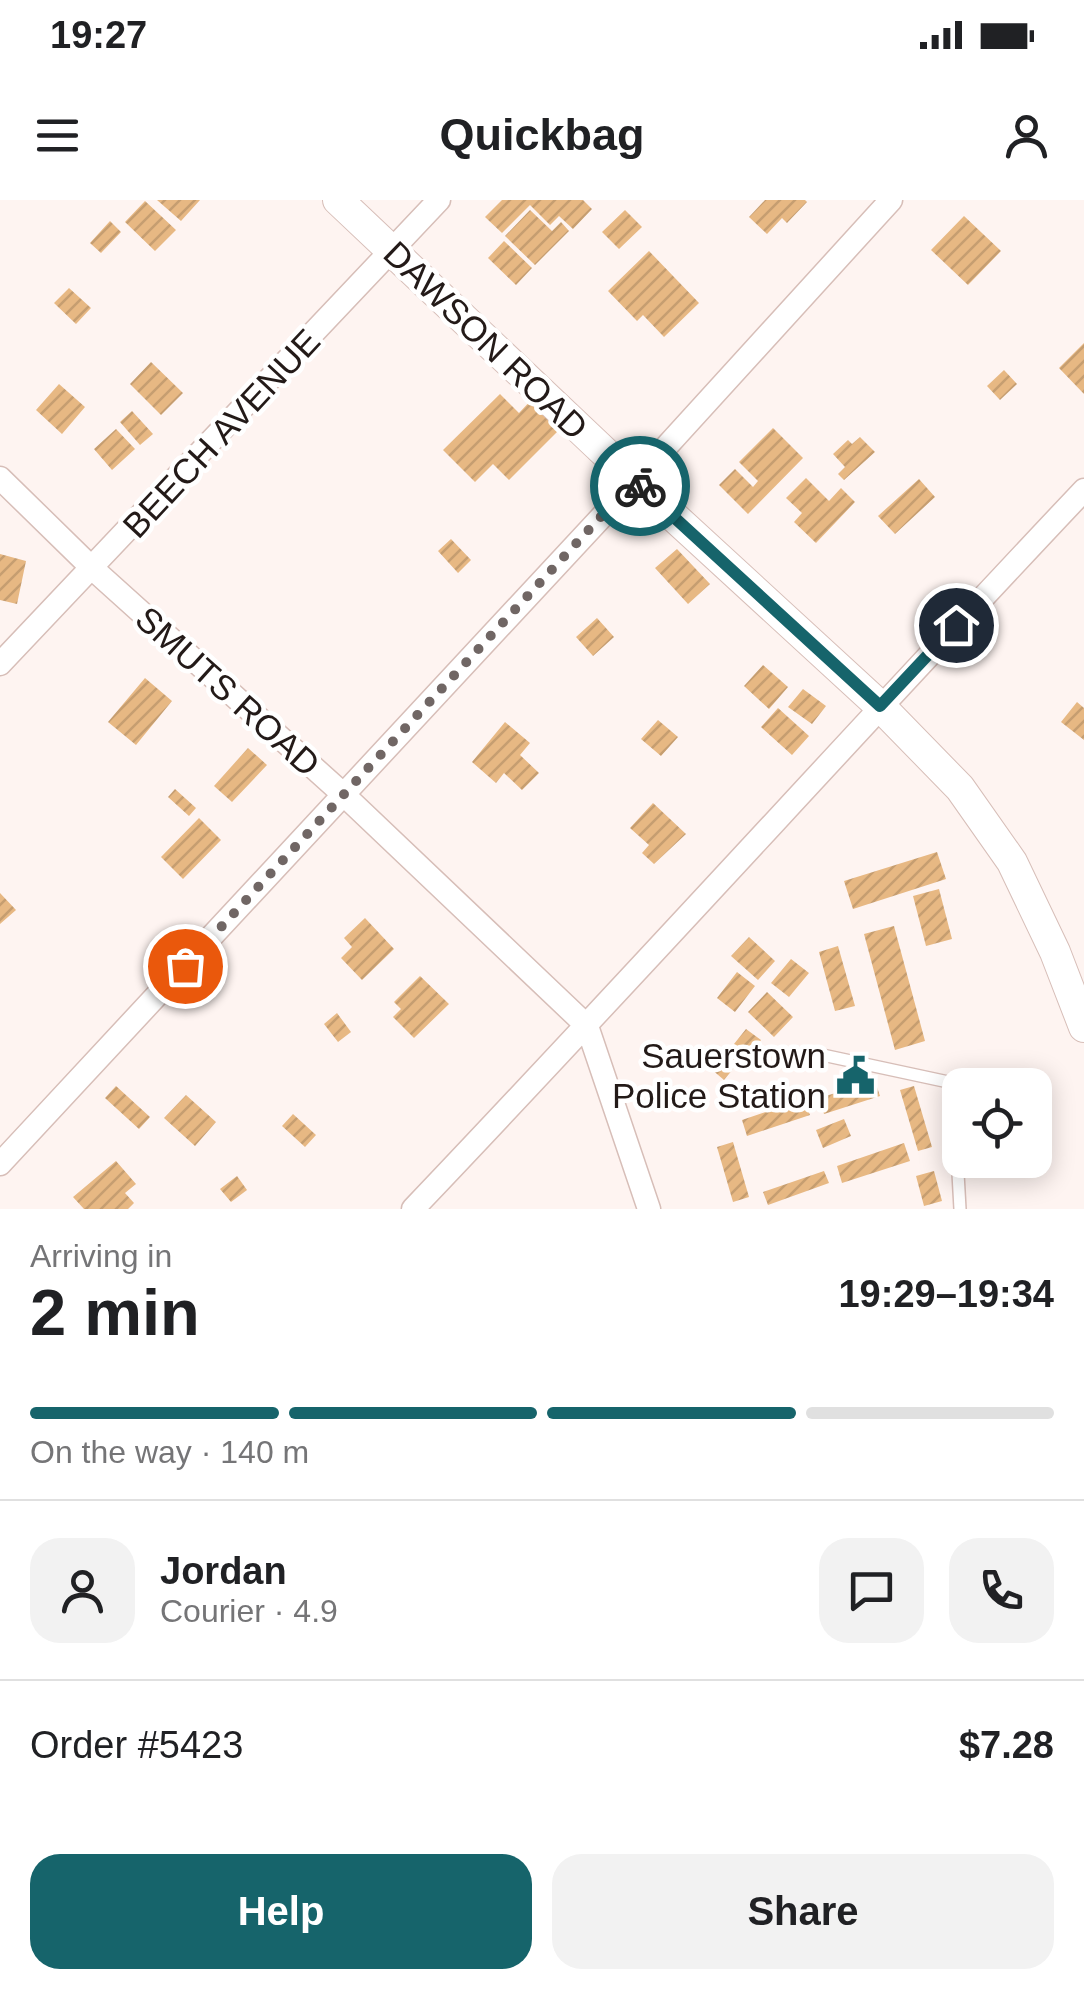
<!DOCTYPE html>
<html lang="en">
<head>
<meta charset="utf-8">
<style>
  :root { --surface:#fff; --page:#f2f2f2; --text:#202124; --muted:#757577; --line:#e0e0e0; --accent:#16646b }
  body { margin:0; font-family:Arial,sans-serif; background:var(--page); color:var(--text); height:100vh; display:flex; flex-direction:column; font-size:38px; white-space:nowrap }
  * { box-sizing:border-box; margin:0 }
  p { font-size:32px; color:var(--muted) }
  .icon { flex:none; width:55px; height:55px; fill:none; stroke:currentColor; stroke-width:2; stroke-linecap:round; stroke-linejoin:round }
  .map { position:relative; height:1009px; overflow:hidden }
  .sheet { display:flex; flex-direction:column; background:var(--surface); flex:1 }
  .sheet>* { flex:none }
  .buttons { position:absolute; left:942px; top:868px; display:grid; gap:20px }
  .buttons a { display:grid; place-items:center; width:110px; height:110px; border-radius:20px; background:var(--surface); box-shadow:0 5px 25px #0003; font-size:50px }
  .pin { position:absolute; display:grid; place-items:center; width:85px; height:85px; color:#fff; margin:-42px; border:5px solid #fff; border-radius:50%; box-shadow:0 2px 10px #0007 }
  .courier { position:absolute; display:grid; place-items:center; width:100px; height:100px; margin:-50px; border:8px solid #16646b; border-radius:50%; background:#fff; color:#222; box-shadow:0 2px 12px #0007 }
  .head em { font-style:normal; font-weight:700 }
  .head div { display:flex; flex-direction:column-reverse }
  .head { display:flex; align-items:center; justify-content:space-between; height:170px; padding:0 30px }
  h1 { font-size:65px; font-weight:700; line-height:75px }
  .bar { display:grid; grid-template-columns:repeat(4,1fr); gap:15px 10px; align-content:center; height:120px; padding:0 30px }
  .bar i { height:12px; border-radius:8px; background:var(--line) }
  .bar .selected { background:var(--accent) }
  .bar p { grid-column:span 4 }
  .line { display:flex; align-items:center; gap:25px; padding:0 30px; border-top:2px solid var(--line) }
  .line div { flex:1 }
  .round { display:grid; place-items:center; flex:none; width:105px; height:105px; border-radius:30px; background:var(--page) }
  .action { display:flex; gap:20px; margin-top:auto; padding:20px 30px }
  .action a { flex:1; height:115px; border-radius:30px; background:var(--accent); color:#fff; font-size:40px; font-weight:700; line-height:115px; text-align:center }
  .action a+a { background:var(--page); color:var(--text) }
  .status { display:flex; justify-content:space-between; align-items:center; height:70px; padding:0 50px; background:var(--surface); direction:ltr }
  .status svg { height:28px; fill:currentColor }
  header { display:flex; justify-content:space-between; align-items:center; height:130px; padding:0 30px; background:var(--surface); font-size:45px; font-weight:700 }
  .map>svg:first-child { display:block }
  .building { fill:url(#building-hatch) }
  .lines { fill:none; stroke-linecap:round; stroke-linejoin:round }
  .service-casing { stroke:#d7beb8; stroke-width:14 }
  .minor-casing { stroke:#d7beb8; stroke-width:25 }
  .tertiary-casing { stroke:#d7beb8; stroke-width:32 }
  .service { stroke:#fff; stroke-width:11 }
  .minor { stroke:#fff; stroke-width:22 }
  .tertiary { stroke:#fff; stroke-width:30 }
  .done { stroke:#706664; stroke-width:10; stroke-dasharray:0 18 }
  .route { stroke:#16646b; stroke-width:12 }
  .labels { text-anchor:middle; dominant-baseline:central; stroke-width:9; stroke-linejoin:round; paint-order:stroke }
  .street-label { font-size:35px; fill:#231a18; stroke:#fff }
  .poi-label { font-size:35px; fill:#231a18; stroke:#fff; text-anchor:end }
</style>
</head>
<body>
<div class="status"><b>19:27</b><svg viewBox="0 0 49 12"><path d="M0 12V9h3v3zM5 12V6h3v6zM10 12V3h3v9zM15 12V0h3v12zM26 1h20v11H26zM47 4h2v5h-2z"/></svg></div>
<header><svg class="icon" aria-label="menu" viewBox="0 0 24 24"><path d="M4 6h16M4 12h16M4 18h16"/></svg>Quickbag<svg class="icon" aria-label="person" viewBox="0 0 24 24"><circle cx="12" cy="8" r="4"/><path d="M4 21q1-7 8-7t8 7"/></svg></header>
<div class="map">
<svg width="1084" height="1009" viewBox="0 0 1084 1009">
  <defs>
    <pattern id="building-hatch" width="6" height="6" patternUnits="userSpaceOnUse" patternTransform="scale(2.5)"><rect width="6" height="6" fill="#e7b883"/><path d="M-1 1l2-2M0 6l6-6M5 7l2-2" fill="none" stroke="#c69e70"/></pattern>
  </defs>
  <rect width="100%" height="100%" fill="#fef4f1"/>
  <path class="building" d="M157,0H200L181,21Z
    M502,0H583L592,9L573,29L559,16L550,25L530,5L502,33L485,17Z
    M765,0H805L807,2L787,23L782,18L767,34L749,17Z
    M145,1L176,30L155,51L125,22Z
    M530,10L552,31L561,22L569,31L535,65L505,36Z
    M625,10L642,27L619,49L602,32Z
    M964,16L1001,51L968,85L931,50Z
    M110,21L121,32L101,53L90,43Z
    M504,41L532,68L516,85L488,58Z
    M649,51L699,103L664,137L643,115L637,121L608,91Z
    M69,88L91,108L76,124L54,103Z
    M1084,143V194L1059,168Z
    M151,162L183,193L161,215L130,184Z
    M1004,170L1017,184L1000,200L987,186Z
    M59,184L85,207L62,234L36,210Z
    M500,194L519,213L535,196L564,225L509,280L493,264L475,282L443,250Z
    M132,211L153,234L140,245L120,222Z
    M773,228L803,258L748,314L719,285L735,269L753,287L758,281L739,262Z
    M116,229L135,249L112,270L94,249Z
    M860,237L875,252L844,280L838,274L845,267L833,254L848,240L852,244Z
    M806,278L829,301L841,288L855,302L816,343L794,322L802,313L786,298Z
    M919,279L935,297L895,334L878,316Z
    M451,339L471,360L458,373L438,351Z
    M677,349L710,384L688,404L655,368Z
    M0,354L26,361L17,404L0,400Z
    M597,418L614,437L593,456L576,437Z
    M763,465L788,487L769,509L744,486Z
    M145,478L172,501L136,545L108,522Z
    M803,489L826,506L812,524L788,507Z
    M1077,502L1084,508V540L1061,522Z
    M778,508L809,536L792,555L761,527Z
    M658,520L678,537L661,556L641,539Z
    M505,522L530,543L520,555L539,573L522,590L504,573L496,583L472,562Z
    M248,548L267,565L232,602L214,586Z
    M175,589L196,608L189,616L168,597Z
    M653,603L686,634L654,664L642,653L649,645L630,628Z
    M199,618L221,640L183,679L161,657Z
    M937,652L946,679L853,709L844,681Z
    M939,689L952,739L926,746L913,696Z
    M0,693L16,710L0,724Z
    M365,718L394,749L362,780L341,758L352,747L344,738Z
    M894,726L925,841L895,850L864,734Z
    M749,737L775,761L758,780L731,756Z
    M838,746L855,806L835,811L819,752Z
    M791,759L809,773L789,797L771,783Z
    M737,772L755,786L735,812L717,798Z
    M420,776L449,804L414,838L393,817L401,809L394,802Z
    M767,792L793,817L774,837L748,812Z
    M337,813L351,832L338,842L324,824Z
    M746,829L761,840L749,856L734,844Z
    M729,847L742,858L724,880L710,868Z
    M875,881L880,896L824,914L819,898Z
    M116,886L150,917L139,929L105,898Z
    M914,886L932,947L918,951L900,890Z
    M186,895L216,922L195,946L164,918Z
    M804,899L810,915L747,936L742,920Z
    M293,914L316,935L305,947L282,926Z
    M844,919L851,936L823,948L816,930Z
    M733,942L749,997L733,1002L717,947Z
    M904,943L910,961L842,983L837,966Z
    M116,961L136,984L125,993L134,1003L128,1009H84L73,997Z
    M824,971L829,983L768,1005L763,992Z
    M934,971L942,1001L924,1006L916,976Z
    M237,976L247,990L231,1002L220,989Z"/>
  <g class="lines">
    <defs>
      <path id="service" d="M818,854L953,883L960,1009"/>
      <path id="minor" d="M0,278L93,369L344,595L587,826L649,1009
        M0,464L439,0
        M0,964L635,281L891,0
        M413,1009C639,772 859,528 1084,290"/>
      <path id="tertiary" d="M338,0L635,281L880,506L960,588L1012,662L1055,752L1084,827"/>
    </defs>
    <use href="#service" class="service-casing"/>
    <use href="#minor" class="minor-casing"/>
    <use href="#tertiary" class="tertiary-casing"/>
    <use href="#service" class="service"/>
    <use href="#minor" class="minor"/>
    <use href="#tertiary" class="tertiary"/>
  </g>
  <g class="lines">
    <path class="done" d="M185,766L634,281L640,286"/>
    <path class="route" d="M640,286L880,506L956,425"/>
  </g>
  <defs>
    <symbol id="civic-bare" viewBox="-9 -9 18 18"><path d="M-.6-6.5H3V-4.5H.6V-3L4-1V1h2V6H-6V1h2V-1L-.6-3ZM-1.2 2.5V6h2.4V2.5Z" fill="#16646b" stroke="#fff" stroke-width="2.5" paint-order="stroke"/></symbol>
  </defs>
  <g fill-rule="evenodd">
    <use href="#civic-bare" x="828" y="848" width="55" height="55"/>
  </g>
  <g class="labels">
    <g class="street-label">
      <text transform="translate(486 140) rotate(44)">DAWSON ROAD</text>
      <text transform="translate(221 233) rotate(-47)">BEECH AVENUE</text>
      <text transform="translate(228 491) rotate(42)">SMUTS ROAD</text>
    </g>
    <g class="poi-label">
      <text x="826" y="855">Sauerstown<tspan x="826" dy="40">Police Station</tspan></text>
    </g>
  </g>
</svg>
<div class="buttons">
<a><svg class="icon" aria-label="locate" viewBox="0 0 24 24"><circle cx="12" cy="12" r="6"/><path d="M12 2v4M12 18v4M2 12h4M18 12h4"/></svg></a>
</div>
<div class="pin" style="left:185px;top:766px;background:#ea580c"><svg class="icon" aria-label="bag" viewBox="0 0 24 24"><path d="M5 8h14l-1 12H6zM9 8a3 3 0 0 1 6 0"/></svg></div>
<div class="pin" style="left:956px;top:425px;background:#1f2937"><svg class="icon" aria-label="home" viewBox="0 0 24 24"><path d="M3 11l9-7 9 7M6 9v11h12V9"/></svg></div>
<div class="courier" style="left:640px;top:286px"><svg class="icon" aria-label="bike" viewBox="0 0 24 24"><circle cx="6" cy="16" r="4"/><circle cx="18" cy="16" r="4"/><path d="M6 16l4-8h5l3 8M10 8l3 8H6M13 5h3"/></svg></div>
</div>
<section class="sheet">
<div class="head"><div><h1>2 min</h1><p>Arriving in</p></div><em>19:29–19:34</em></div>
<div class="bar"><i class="selected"></i><i class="selected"></i><i class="selected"></i><i></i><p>On the way · 140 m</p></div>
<div class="line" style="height:180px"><a class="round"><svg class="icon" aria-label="person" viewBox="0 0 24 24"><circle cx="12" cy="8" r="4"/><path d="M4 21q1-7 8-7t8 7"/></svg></a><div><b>Jordan</b><p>Courier · 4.9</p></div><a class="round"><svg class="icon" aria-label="chat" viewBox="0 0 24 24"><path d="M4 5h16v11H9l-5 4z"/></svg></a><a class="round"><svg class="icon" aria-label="phone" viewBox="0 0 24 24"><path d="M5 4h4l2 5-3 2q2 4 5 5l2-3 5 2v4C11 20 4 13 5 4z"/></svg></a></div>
<div class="line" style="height:130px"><div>Order #5423</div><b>$7.28</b></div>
<div class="action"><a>Help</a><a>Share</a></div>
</section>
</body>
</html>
